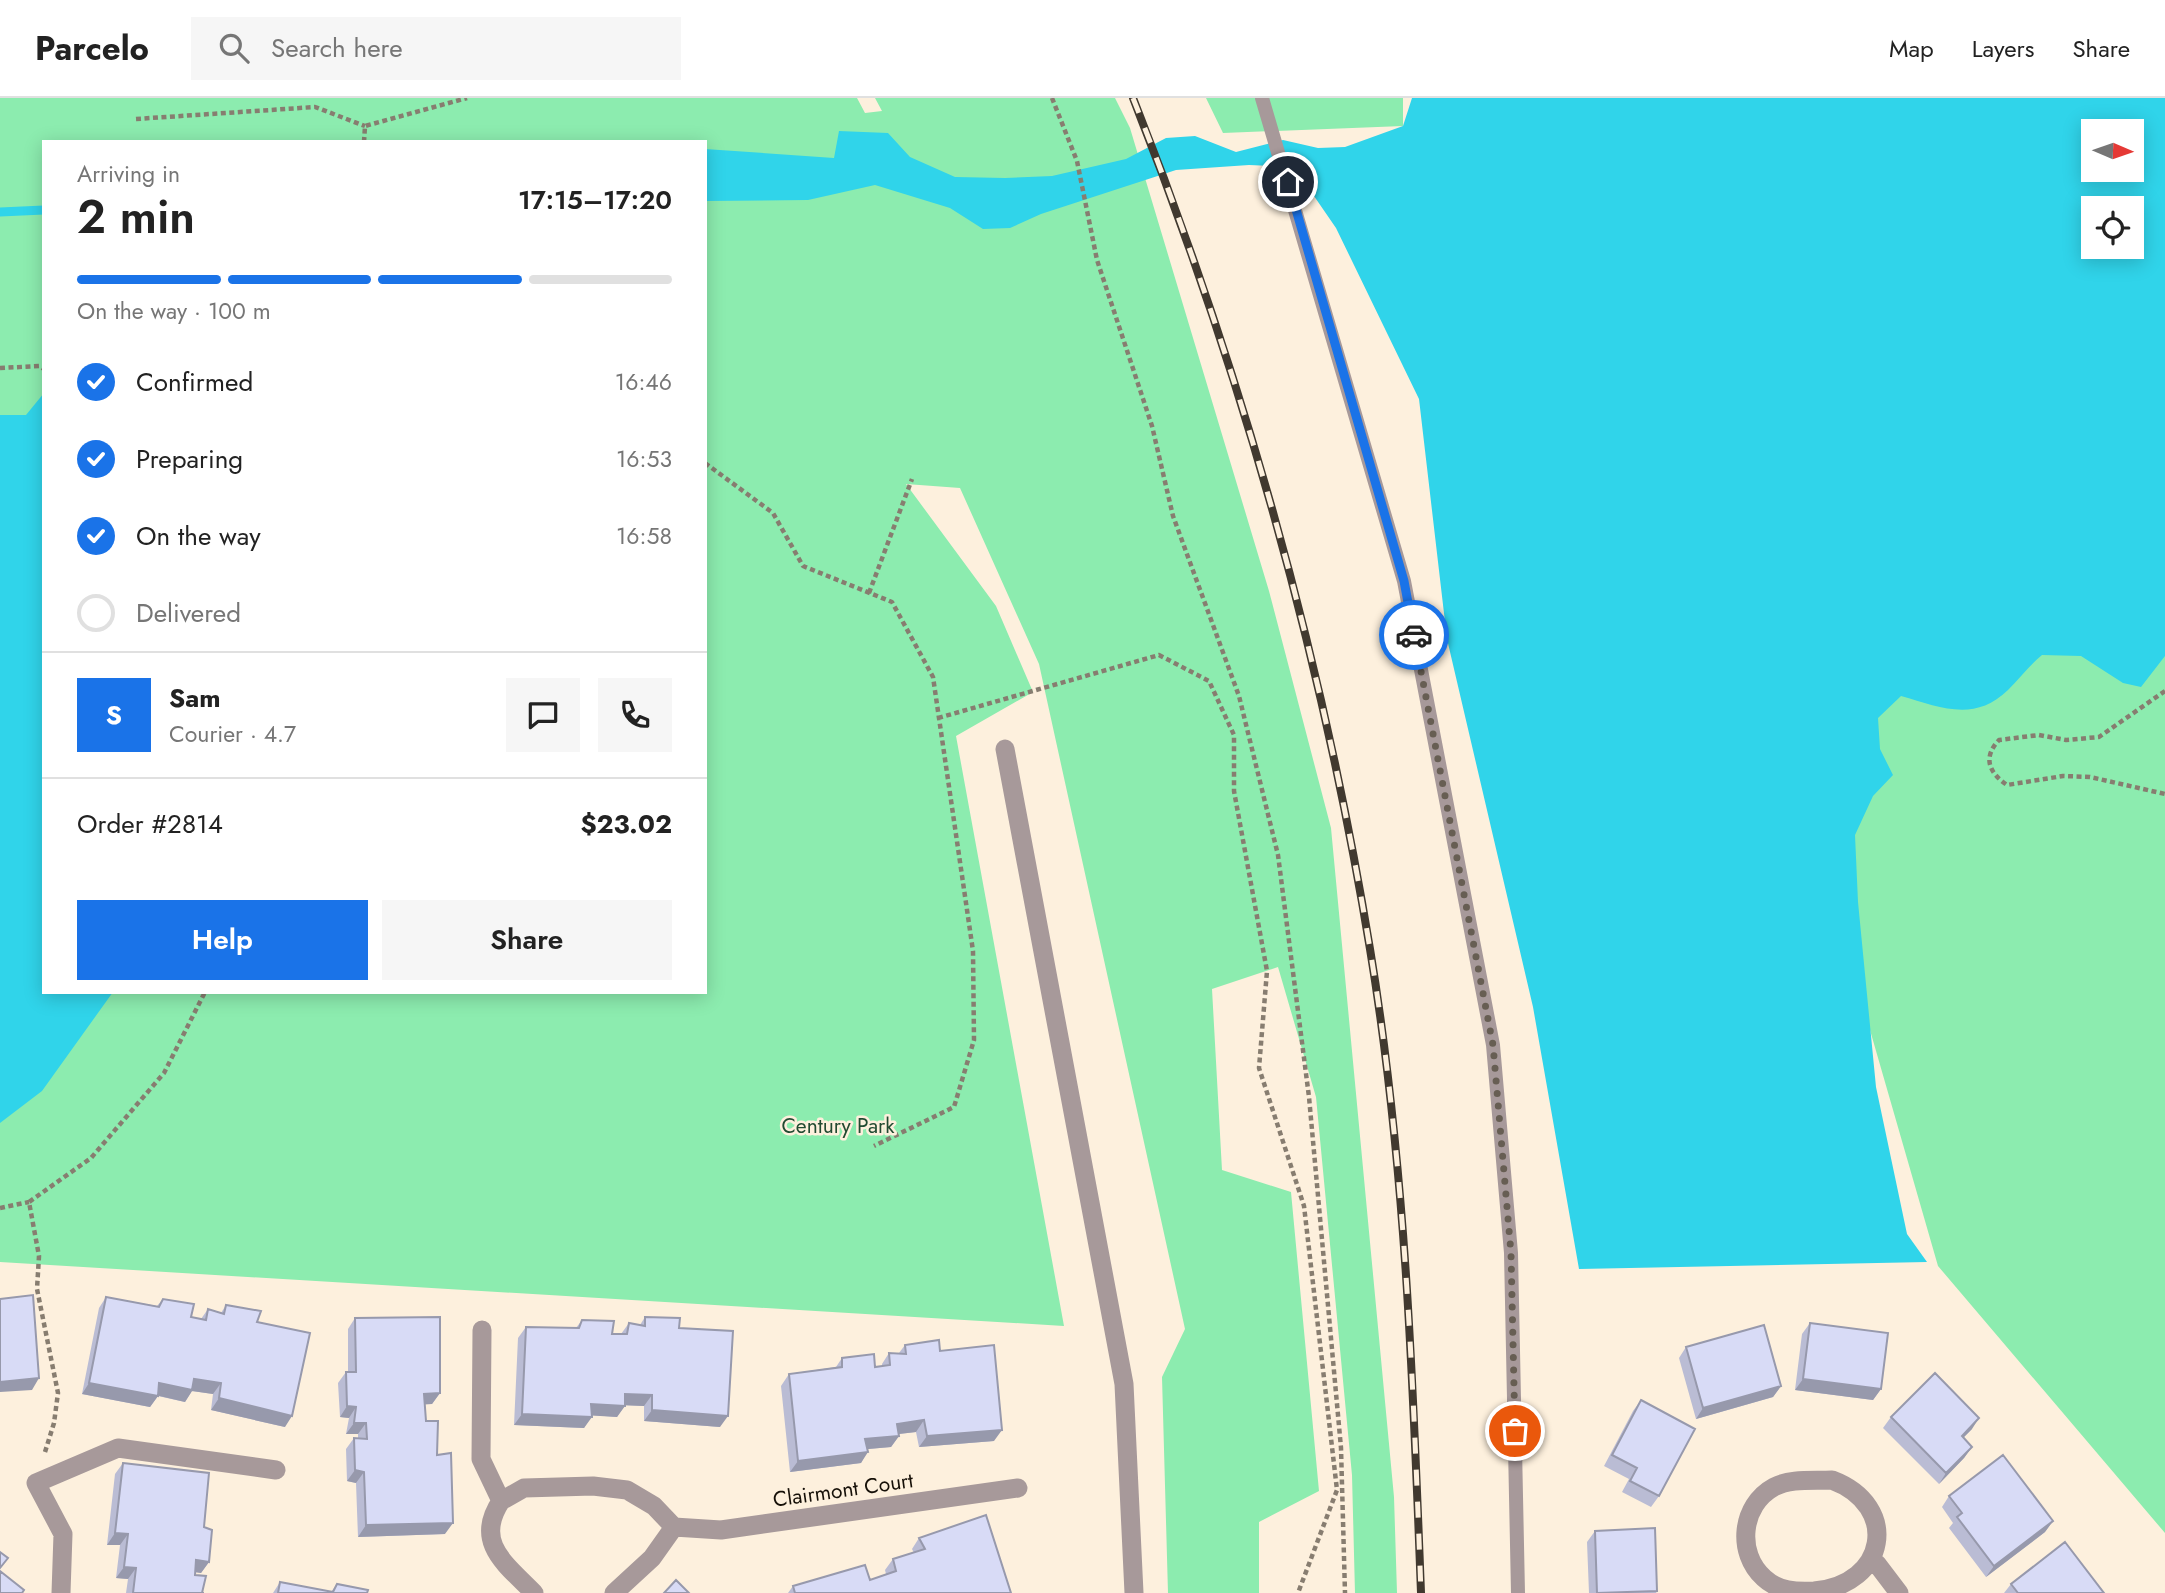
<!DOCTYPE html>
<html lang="en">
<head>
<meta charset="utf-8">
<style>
  :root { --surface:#fff; --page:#f6f6f6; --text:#222; --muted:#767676; --line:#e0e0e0; --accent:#1a73e8 }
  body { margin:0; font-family:Jost,sans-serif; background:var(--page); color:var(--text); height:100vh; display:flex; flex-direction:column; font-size:26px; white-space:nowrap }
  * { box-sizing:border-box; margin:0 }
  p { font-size:23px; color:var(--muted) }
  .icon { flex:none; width:38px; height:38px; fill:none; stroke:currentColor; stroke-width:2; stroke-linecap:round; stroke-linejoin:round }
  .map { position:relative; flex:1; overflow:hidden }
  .side { position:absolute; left:42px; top:42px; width:665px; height:854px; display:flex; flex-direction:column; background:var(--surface); border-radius:0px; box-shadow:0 4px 18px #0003 }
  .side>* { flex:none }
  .needle { width:46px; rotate:92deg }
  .tools { position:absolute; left:2081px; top:21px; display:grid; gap:14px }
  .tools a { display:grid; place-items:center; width:63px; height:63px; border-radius:0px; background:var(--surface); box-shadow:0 4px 18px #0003; font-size:35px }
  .pin { position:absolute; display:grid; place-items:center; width:60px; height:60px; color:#fff; margin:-30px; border:4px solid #fff; border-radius:50%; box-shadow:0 2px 7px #0007 }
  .courier { position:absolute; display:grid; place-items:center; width:70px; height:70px; margin:-35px; border:5px solid #1a73e8; border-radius:50%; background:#fff; color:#222; box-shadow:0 2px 9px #0007 }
  .headline em { font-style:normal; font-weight:600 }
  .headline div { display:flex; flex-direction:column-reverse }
  .headline { display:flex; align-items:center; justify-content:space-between; height:119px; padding:0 35px }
  h1 { font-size:46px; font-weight:600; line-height:52px }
  .bar { display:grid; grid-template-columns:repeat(4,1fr); gap:10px 7px; align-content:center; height:84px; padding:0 35px }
  .bar i { height:9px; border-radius:5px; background:var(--line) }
  .bar .current { background:var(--accent) }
  .bar p { grid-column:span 4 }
  .line { display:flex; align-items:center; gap:18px; padding:0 35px; border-top:2px solid var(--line) }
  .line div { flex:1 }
  .round { display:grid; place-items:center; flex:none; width:74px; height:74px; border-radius:0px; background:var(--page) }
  ol { padding:0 35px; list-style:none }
  li { display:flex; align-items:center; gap:21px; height:77px }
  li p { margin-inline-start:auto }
  li .icon { padding:7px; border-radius:50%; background:var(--accent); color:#fff; stroke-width:4 }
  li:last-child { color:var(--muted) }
  li i { width:38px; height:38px; border:4px solid var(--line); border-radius:50% }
  .action { display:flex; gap:14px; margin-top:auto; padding:14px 35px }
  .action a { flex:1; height:80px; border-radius:0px; background:var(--accent); color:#fff; font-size:28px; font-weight:600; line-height:80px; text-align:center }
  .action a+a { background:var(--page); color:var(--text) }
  header { display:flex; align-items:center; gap:42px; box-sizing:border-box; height:98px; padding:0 35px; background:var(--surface); border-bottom:2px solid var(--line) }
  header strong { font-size:33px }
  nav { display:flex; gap:38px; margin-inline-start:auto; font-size:24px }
  .search { width:490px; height:63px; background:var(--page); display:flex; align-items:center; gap:18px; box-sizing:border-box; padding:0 24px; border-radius:0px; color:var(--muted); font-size:26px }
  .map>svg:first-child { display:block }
  .green { fill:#8cecaf; fill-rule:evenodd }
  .water { fill:#30d4ea; fill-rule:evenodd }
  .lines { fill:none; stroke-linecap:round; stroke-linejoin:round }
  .stream { stroke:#30d4ea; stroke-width:9 }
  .path { stroke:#877d70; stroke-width:4.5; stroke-dasharray:5 3.5; stroke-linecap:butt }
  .service { stroke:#a7999a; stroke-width:14 }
  .minor { stroke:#a7999a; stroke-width:19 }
  .rail-casing { stroke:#41392f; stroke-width:8 }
  .rail { stroke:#fdf0dd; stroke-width:5; stroke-dasharray:16; stroke-linecap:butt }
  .wall { fill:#babcd4 }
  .shaded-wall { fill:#9799ac }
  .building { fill:#d8dbf6; stroke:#9799ac; stroke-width:2 }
  .done { stroke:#675e53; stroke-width:7; stroke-dasharray:0 12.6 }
  .route { stroke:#1a73e8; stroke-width:9 }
  .labels { text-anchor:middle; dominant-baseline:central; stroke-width:5; stroke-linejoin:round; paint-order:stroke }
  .park-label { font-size:21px; fill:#214a31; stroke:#fdf0dd }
  .street-label { font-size:21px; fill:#161008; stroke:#fdf0dd }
</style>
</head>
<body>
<header>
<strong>Parcelo</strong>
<div class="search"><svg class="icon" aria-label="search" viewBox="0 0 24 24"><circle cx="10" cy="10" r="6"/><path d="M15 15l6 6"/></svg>Search here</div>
<nav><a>Map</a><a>Layers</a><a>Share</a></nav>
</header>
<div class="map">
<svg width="2165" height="1495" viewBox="0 0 2165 1495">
  <rect width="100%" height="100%" fill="#fdf0dd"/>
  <path class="green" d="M0,0H857L865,15L882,13L875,0H1115L1130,30L1269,493L1331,730L1394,1399L1397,1495H1355L1352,1377L1316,999L1278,869L1212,891L1222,1072L1291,1094L1319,1393L1259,1424V1495H1168L1162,1279L1185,1231L1039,566L960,390L906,386L996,508L1033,594L956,638L1064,1228L0,1164ZM44,44H705V894H44Z
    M1206,0H1403V28L1223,35Z
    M2165,515V1435L1938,1168L1855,880L1850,600L2018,550Z"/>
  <path class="water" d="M1412,0H2165V558L2141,589L2123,585L2081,558L2042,557C2029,568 2020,580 2008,592C1974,625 1940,609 1901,598L1878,620L1880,651L1893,677L1873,698L1855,737L1858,804L1876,989L1907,1136L1927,1164L1579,1171L1533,909L1447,541L1419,301L1336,130L1294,69L1249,67L1176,72L1041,116L1010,130L983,131L950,110L875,87L808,102L705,103V51L834,60L839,33L888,35L910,59L955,79L1005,80L1052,78L1126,61L1166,40L1195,38L1236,54L1283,42L1318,50L1345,49L1403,28ZM2093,33H2132V72H2093ZM2093,110H2132V149H2093Z
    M44,295V894H113L42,993L0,1025V317H26Z"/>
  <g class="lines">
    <path class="stream" d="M0,114L44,112"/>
    <path class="path" d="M1052,0L1077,63L1097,162L1152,328L1173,418L1239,598L1278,757L1309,999L1341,1350L1345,1495
      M136,21L315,9L365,28
      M364,44L365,28L467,0
      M0,270L39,268L44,271
      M705,365L773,415L803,468L892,504L933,579L973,853L974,942L954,1009L874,1048
      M869,495L912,381
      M2165,593L2099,639L2066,642L2039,637L1999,642C1983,659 1988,674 2007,687L2063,678L2090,679L2165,696
      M938,620L1159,557L1209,583L1234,637V693L1267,873L1259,970L1304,1108L1337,1392L1298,1495
      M0,1110L29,1104
      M45,1354L54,1325L58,1295L37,1191L39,1158L29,1104L91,1060L164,975L205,894"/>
    <path class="service" d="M1262,0L1404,483L1493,947L1511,1155L1518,1495"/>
    <path class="minor" d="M1005,651L1124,1286L1134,1495
      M482,1232L481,1361L501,1403C473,1445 507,1467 534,1495
      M1832,1382C1901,1408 1887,1487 1814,1493C1796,1494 1778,1493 1764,1480C1736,1455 1741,1407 1774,1389C1791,1380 1813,1383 1832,1382Z
      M501,1403L524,1390L593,1388L627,1392L654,1408L674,1429L721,1432L1018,1390
      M1870,1463L1877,1466L1899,1495
      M61,1495L63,1436L36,1385L118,1350L276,1372
      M614,1495L652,1460L674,1429"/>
    <defs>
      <path id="rail" d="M1133,0C1242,275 1322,559 1370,851C1405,1063 1413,1280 1421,1495"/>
    </defs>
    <use href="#rail" class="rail-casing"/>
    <use href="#rail" class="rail"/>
  </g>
  <path class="wall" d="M106,1199L157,1208L163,1201L191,1219L201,1221L208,1211L221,1215L226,1207L257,1224L285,1329L211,1312L213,1296L192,1293L185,1304L158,1298L150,1309L82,1296L99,1210Z
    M645,1219L679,1230L720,1329L644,1323V1308L625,1307L617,1319L592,1317L584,1330L514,1327L518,1240L526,1229L576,1230L582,1222L612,1236H621L629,1225L640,1227Z
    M355,1220L440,1295L432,1306H425L426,1323L437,1357L445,1436L358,1439L356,1385L347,1383L346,1351L354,1340H358V1336H346L349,1320L340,1319L338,1285L346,1274H348V1231Z
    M1810,1225L1881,1291L1873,1302L1795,1292L1802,1236Z
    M905,1247L940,1253L994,1343L919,1349L916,1334L899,1336V1338L891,1349L868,1351L861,1365L790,1374L781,1288L789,1276L836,1269L842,1260L875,1269L882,1268V1266L889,1255H899Z
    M1686,1249L1781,1288L1773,1299L1696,1321L1679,1260Z
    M1641,1302L1659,1398L1651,1409L1622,1394L1629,1381L1604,1368L1633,1313Z
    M1891,1319L1972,1331L1963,1340L1972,1349L1964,1360L1939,1386L1883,1330Z
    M123,1365L204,1429L209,1464L201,1475L195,1474V1477L202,1495H204H126L128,1481L116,1480L120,1447H107L115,1376Z
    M1949,1398L2053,1423L2045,1434L1986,1479L1949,1430L1953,1425L1942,1409Z
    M1595,1433L1657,1493L1656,1495H1589L1587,1444Z
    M919,1440L1011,1495H788L793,1488L870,1482L886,1476L885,1472L893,1461L914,1455L912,1451Z
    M280,1484L331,1494L337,1486L367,1495H273Z
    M2011,1486L2104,1495H2004Z"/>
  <path class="shaded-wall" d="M39,1280L32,1292L0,1294V1284Z
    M194,1281L221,1285L213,1296L192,1293L185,1304L151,1296L159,1285Z
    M1803,1281L1881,1291L1873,1302L1795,1292Z
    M89,1285L158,1298L150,1309L82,1296Z
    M1781,1288L1773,1299L1696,1321L1703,1310Z
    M440,1295L432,1306L417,1307L424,1296Z
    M625,1296L652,1297L644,1308L617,1307Z
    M219,1300L292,1318L285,1329L211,1312Z
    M591,1306L625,1308L617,1319L583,1317Z
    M347,1308L356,1309L349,1320L340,1319Z
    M652,1312L728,1318L720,1329L644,1323Z
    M522,1316L592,1319L584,1330L514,1327Z
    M1979,1320L1972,1331L1954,1349L1962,1338Z
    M924,1322L916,1334L890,1337L897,1326Z
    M354,1325H366L358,1336H346Z
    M1002,1332L994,1343L919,1349L927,1338Z
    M899,1338L891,1349L857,1352L865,1341Z
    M1972,1349L1964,1360L1939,1386L1946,1375Z
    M868,1354L861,1365L790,1374L798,1363Z
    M355,1372L364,1374L356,1385L347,1383Z
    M2053,1423L2045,1434L1986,1479L1994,1468Z
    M453,1425L445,1436L358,1439L366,1427Z
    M115,1435L128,1436L120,1447H107Z
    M196,1462L209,1464L201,1475L188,1473Z
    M124,1469L136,1470L128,1481L116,1480Z"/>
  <path class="building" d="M33,1197L39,1280L0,1284V1201Z
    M106,1199L159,1209L163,1201L194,1206L191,1219L206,1222L208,1211L224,1216L226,1207L261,1213L257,1224L310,1235L292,1318L219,1300L221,1285L194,1281L192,1292L159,1285L158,1298L89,1285Z
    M440,1219V1295L424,1296L426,1323H438L437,1357L451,1355L453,1425L366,1427L364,1374L355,1372L354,1340L367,1341L366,1325H354L356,1309L347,1308L346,1274H356L355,1220Z
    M645,1219L680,1220L679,1230L733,1233L728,1318L652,1312V1297L625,1296V1308L591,1306L592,1319L522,1316L526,1229L579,1230L582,1222L614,1223L612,1236H627L629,1225L645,1228Z
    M1810,1225L1888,1235L1881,1291L1803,1281Z
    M1764,1227L1781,1288L1703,1310L1686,1249Z
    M939,1242L940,1253L994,1247L1002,1332L927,1338L924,1322L897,1326L899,1338L865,1341L868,1354L798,1363L789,1276L842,1269V1260L874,1256L875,1269L890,1267L889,1255L906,1256L905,1247Z
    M1935,1275L1979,1320L1962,1338L1972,1349L1946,1375L1891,1319Z
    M1641,1302L1695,1331L1659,1398L1630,1383L1637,1370L1612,1357Z
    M2003,1357L2053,1423L1994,1468L1957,1419L1962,1415L1949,1398Z
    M123,1365L209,1375L204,1429L212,1432L209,1464L196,1462L195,1477L206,1478L202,1495H204H133L136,1470L124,1469L128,1436L115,1435Z
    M986,1417L1011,1495H795L793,1488L865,1467L870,1482L896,1473L893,1461L925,1451L919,1440Z
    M1655,1430L1657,1493L1597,1495L1595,1433Z
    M2065,1444L2104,1495H2018L2011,1486Z
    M0,1454L8,1460L0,1470Z
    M0,1473L24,1492L22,1495H0Z
    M676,1482L689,1495H664Z
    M280,1484L333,1494L337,1486L368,1492L367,1495H278Z"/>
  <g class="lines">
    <path class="done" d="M1414,537L1493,947L1511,1155L1515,1333"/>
    <path class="route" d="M1288,84L1404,483L1414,537"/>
  </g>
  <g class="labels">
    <g class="park-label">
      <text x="838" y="1028">Century Park</text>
    </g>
    <g class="street-label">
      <text transform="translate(843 1392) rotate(-8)">Clairmont Court</text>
    </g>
  </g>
</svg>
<div class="tools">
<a><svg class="needle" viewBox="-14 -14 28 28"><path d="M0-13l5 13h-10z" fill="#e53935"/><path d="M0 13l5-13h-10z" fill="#767676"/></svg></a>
<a><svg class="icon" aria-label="locate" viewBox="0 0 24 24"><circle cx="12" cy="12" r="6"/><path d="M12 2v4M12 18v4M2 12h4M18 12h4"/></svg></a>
</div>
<div class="pin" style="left:1515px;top:1333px;background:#ea580c"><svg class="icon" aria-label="bag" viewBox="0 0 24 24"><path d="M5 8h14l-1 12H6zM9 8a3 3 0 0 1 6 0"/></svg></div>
<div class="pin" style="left:1288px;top:84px;background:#1f2937"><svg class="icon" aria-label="home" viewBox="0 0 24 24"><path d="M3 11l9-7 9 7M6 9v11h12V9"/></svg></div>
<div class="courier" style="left:1414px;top:537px"><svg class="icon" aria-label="car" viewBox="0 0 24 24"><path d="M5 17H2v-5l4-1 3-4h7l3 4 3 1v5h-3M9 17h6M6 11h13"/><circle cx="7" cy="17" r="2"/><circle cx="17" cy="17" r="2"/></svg></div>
<section class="side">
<div class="headline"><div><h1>2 min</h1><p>Arriving in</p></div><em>17:15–17:20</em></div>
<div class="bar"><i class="current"></i><i class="current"></i><i class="current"></i><i></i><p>On the way · 100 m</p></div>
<ol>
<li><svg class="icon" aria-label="check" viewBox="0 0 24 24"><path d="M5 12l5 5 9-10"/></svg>Confirmed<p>16:46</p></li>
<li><svg class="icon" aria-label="check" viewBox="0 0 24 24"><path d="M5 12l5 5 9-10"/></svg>Preparing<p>16:53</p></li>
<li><svg class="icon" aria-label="check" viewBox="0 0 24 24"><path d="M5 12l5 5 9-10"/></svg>On the way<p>16:58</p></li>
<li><i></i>Delivered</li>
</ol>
<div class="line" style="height:126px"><b class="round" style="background:var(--accent);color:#fff">S</b><div><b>Sam</b><p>Courier · 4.7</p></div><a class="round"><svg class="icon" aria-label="chat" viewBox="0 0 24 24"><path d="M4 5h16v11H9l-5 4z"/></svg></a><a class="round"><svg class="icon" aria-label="phone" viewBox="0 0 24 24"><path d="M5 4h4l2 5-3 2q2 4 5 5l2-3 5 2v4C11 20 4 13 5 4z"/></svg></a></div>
<div class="line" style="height:91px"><div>Order #2814</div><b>$23.02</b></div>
<div class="action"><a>Help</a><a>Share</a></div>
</section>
</div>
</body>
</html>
